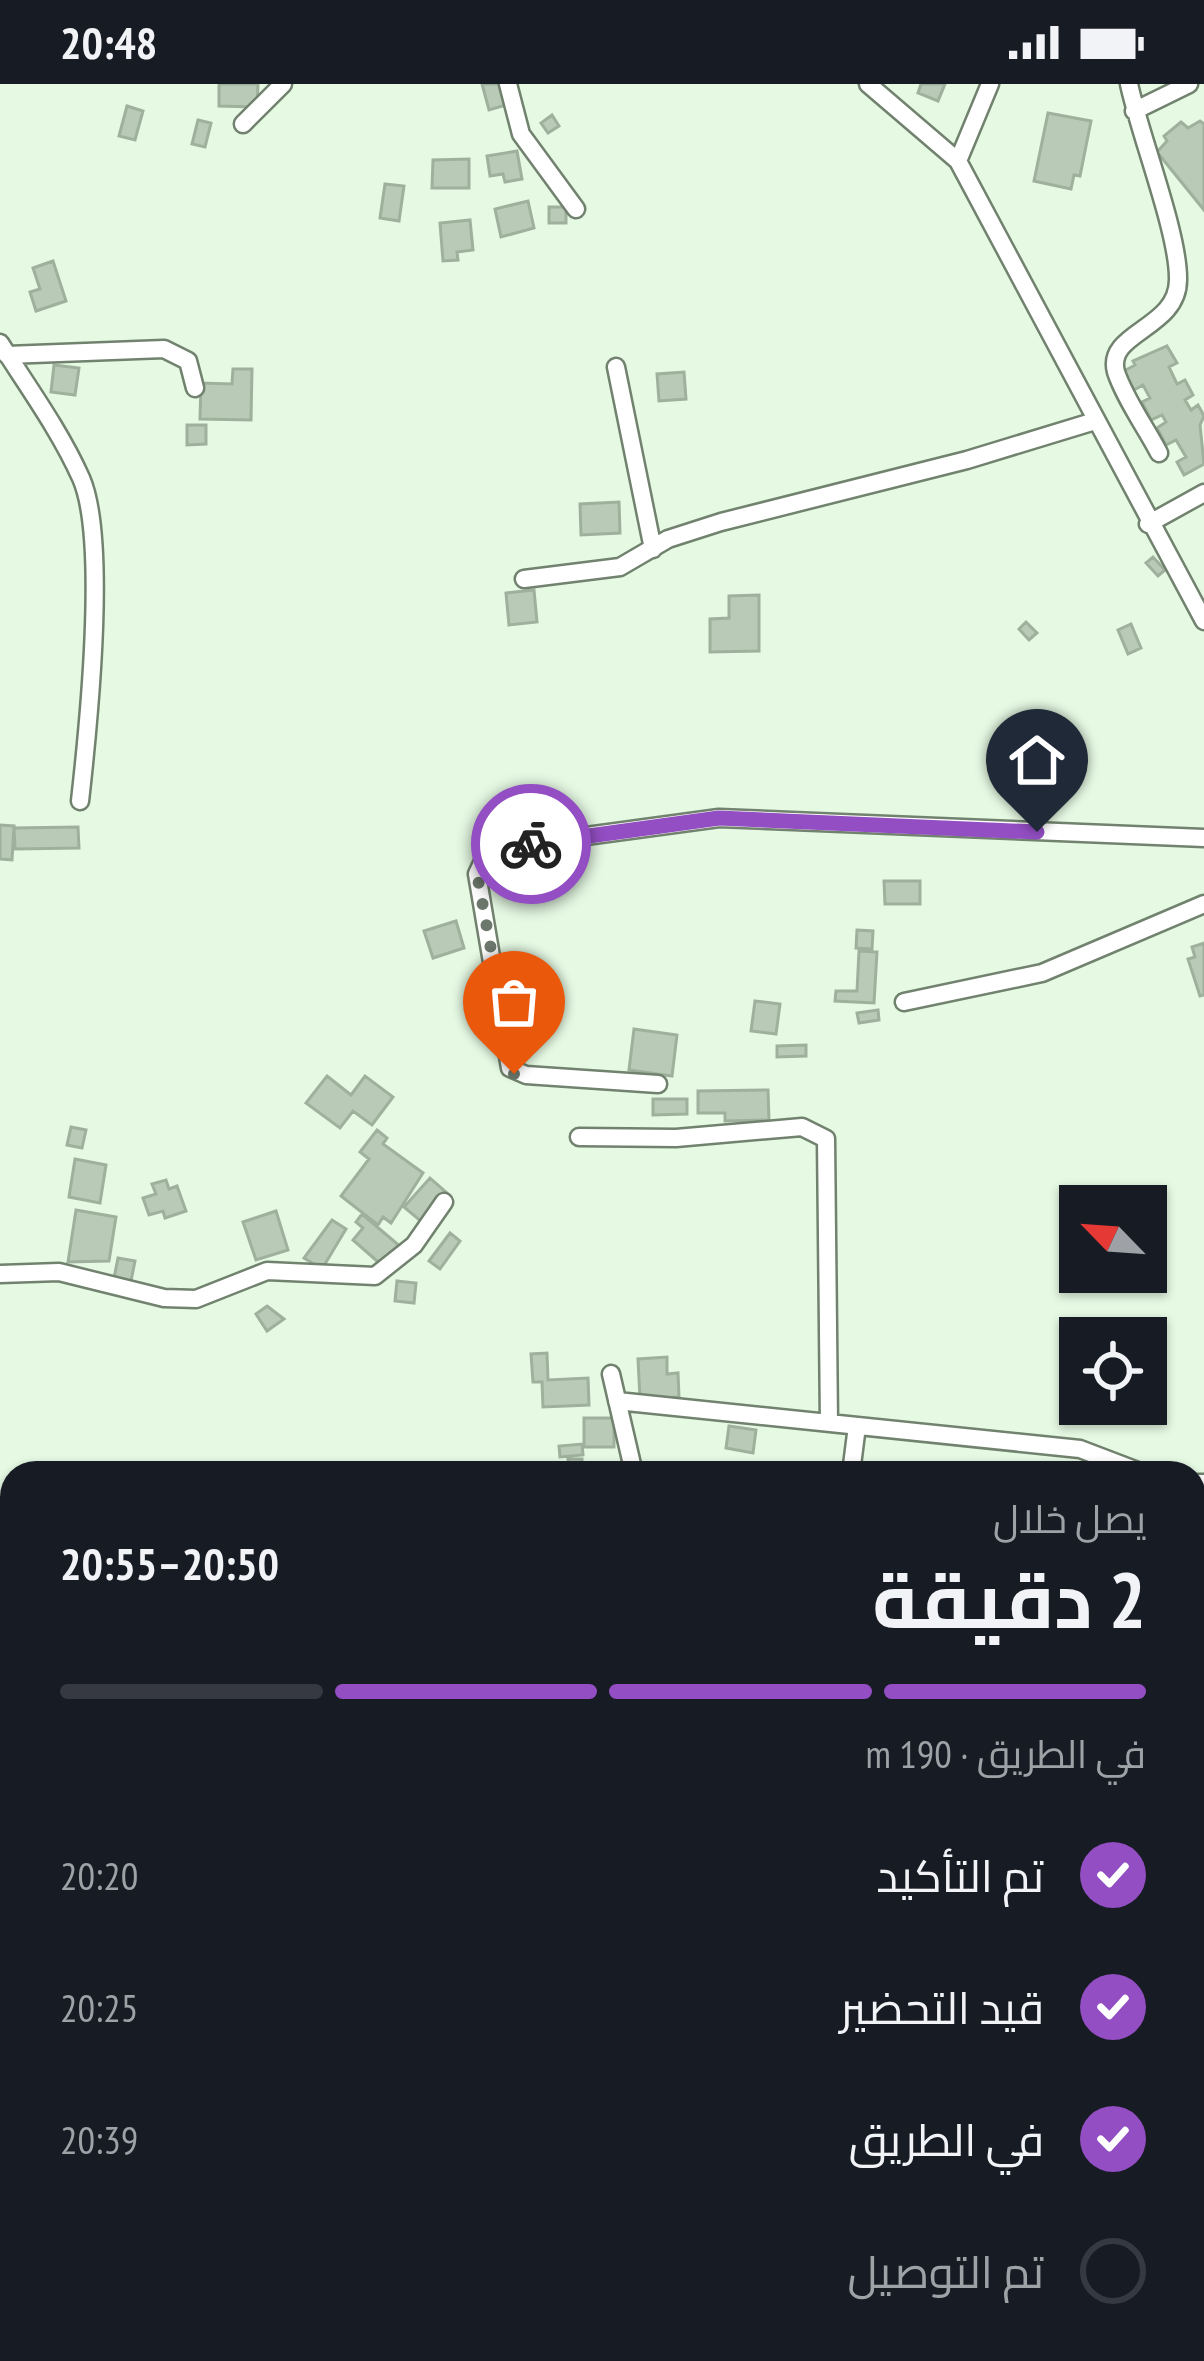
<!DOCTYPE html>
<html lang="ar">
<head>
<meta charset="utf-8">
<style>
  :root { --surface:#171b24; --page:#20242c; --text:#f1f3f6; --muted:#9ea1a6; --line:#363941; --accent:#924ec2 }
  body { margin:0; font-family:"PT Sans Narrow",Cairo,sans-serif; background:var(--page); color:var(--text); direction:rtl; height:100vh; display:flex; flex-direction:column; font-size:45px; white-space:nowrap }
  * { box-sizing:border-box; margin:0 }
  p { font-size:39px; color:var(--muted) }
  .icon { flex:none; width:66px; height:66px; fill:none; stroke:currentColor; stroke-width:2; stroke-linecap:round; stroke-linejoin:round }
  .map { position:relative; flex:1; overflow:hidden; direction:ltr }
  .sheet { position:absolute; left:0px; top:1377px; width:1206px; height:900px; display:flex; flex-direction:column; background:var(--surface); border-radius:36px 36px 0 0; box-shadow:0 3px 9px #0004; direction:rtl }
  .sheet>* { flex:none }
  .needle { width:78px; rotate:295deg }
  .controls { position:absolute; left:1059px; top:1101px; display:grid; gap:24px }
  .controls a { display:grid; place-items:center; width:108px; height:108px; border-radius:0px; background:var(--surface); box-shadow:0 3px 9px #0004; font-size:60px }
  .pin { position:absolute; display:grid; place-items:center; width:102px; height:102px; color:#fff; margin:-123px -51px; border-radius:50% 50% 50% 0; rotate:-45deg; box-shadow:0 0 12px #0007 }
  .pin .icon { rotate:45deg }
  .courier { position:absolute; display:grid; place-items:center; width:120px; height:120px; margin:-60px; border:9px solid #924ec2; border-radius:50%; background:#fff; color:#222; box-shadow:0 3px 15px #0007 }
  .headline em { font-style:normal; font-weight:700 }
  .headline div { display:flex; flex-direction:column-reverse }
  .headline { display:flex; align-items:center; justify-content:space-between; height:204px; padding:0 60px }
  h1 { font-size:78px; font-weight:700; line-height:90px }
  .bar { display:grid; grid-template-columns:repeat(4,1fr); gap:18px 12px; align-content:center; height:144px; padding:0 60px }
  .bar i { height:15px; border-radius:9px; background:var(--line) }
  .bar .current { background:var(--accent) }
  .bar p { grid-column:span 4 }
  ol { padding:0 60px; list-style:none }
  li { display:flex; align-items:center; gap:36px; height:132px }
  li p { margin-inline-start:auto }
  li .icon { padding:12px; border-radius:50%; background:var(--accent); color:#fff; stroke-width:4 }
  li:last-child { color:var(--muted) }
  li i { width:66px; height:66px; border:6px solid var(--line); border-radius:50% }
  .status { display:flex; justify-content:space-between; align-items:center; height:84px; padding:0 60px; background:var(--surface); direction:ltr }
  .status svg { height:33px; fill:currentColor }
  .map>svg:first-child { display:block }
  .building { fill:#b9cbb6; stroke:#9fb19c; stroke-width:3 }
  .lines { fill:none; stroke-linecap:round; stroke-linejoin:round }
  .street-casing { stroke:#71826e; stroke-width:21 }
  .street { stroke:#fff; stroke-width:16 }
  .done { stroke:#6c786b; stroke-width:12; stroke-dasharray:0 21.6 }
  .route { stroke:#924ec2; stroke-width:15 }
</style>
</head>
<body>
<div class="status"><b>20:48</b><svg viewBox="0 0 49 12"><path d="M0 12V9h3v3zM5 12V6h3v6zM10 12V3h3v9zM15 12V0h3v12zM26 1h20v11H26zM47 4h2v5h-2z"/></svg></div>
<div class="map">
<svg width="1204" height="2277" viewBox="0 0 1204 2277">
  <rect width="100%" height="100%" fill="#e5f9e3"/>
  <path class="building" d="M219,0H258L257,23L219,22Z
    M482,0H500L506,21L489,26Z
    M921,0H945L938,17L918,9Z
    M127,22L143,27L135,56L119,52Z
    M1048,29L1091,37L1080,92L1074,91L1071,105L1034,97Z
    M552,31L559,42L548,49L541,39Z
    M198,36L211,39L205,63L192,60Z
    M1200,37L1204,40V126L1157,68L1167,57L1164,52L1181,38L1188,44Z
    M517,67L522,95L505,98L503,90L490,92L487,72Z
    M469,75V104H432L433,76Z
    M385,100L404,102L399,137L380,134Z
    M528,117L534,144L501,153L495,125Z
    M549,123H566V139H549Z
    M470,136L473,166L457,168L458,176L443,177L440,139Z
    M53,177L66,217L36,227L30,208L40,205L33,184Z
    M1167,262L1177,279L1169,283L1177,300L1185,296L1193,311L1185,316L1191,326L1198,321L1204,332L1200,341L1204,380L1184,391L1177,378L1186,373L1176,356L1166,361L1157,344L1166,338L1162,331L1151,336L1142,318L1150,314L1143,301L1134,306L1124,287L1135,281L1133,277Z
    M54,281L79,284L75,311L51,308Z
    M233,285H252L251,336L200,335L201,299L232,300Z
    M684,288L686,315L659,317L657,290Z
    M187,341H206V360L187,361Z
    M619,418L620,449L581,451L580,420Z
    M1153,473L1165,486L1158,492L1146,479Z
    M534,506L537,538L509,541L506,509Z
    M759,511V567L710,568V535L729,534V512Z
    M1026,538L1037,549L1029,556L1019,545Z
    M1131,540L1141,564L1128,570L1118,546Z
    M0,741L14,742L12,776L0,775Z
    M78,743L79,764L15,765L14,744Z
    M884,797H920V820H885Z
    M456,837L464,864L433,874L424,847Z
    M857,846L873,847L872,865L856,864Z
    M1204,859V911L1200,912L1188,875L1195,873L1192,863Z
    M859,867L877,868L874,919L835,917L836,907H857Z
    M755,917L780,920L776,950L751,947Z
    M878,926L879,936L859,939L857,929Z
    M634,945L677,951L672,992L629,986Z
    M806,961V972L777,973V962Z
    M327,992L351,1011L365,992L393,1013L372,1041L353,1027L340,1044L306,1019Z
    M768,1006L769,1036L725,1037V1029H698V1007Z
    M653,1015H687V1030L653,1031Z
    M71,1043L86,1046L82,1064L67,1061Z
    M377,1046L387,1054L383,1060L423,1089L391,1139L383,1133L378,1141L341,1112L369,1075L360,1068Z
    M75,1075L106,1081L100,1119L69,1113Z
    M430,1094L448,1110L423,1139L404,1123Z
    M166,1096L169,1105L177,1102L186,1127L165,1134L163,1127L149,1131L143,1114L156,1110L152,1100Z
    M76,1126L116,1133L109,1177L68,1178Z
    M276,1127L288,1166L256,1176L243,1138Z
    M362,1130L402,1164L385,1184L353,1156L363,1144L356,1138Z
    M332,1136L346,1145L322,1185L304,1174Z
    M450,1149L460,1157L440,1185L429,1177Z
    M118,1174L135,1177L131,1197L114,1194Z
    M397,1197L416,1199L414,1219L395,1217Z
    M267,1222L284,1235L267,1247L256,1230Z
    M547,1269L548,1296L588,1294L589,1321L543,1323L542,1298H533L531,1270Z
    M667,1273V1290L678,1289L679,1313L640,1315L638,1275Z
    M584,1334H614V1363H584Z
    M729,1342L756,1346L753,1369L726,1364Z
    M582,1360L583,1371L560,1373L559,1362Z
    M568,1375H582V1386H569Z
    M625,1377L629,1389H608L607,1382Z
    M699,1381L701,1389H671V1385Z"/>
  <g class="lines">
    <defs>
      <path id="street" d="M508,0L521,50L576,125
        M868,0L958,77L990,0
        M1129,0C1140,52 1179,150 1178,196C1178,245 1105,248 1116,288C1125,315 1146,344 1159,369
        M1134,27L1189,0
        M243,40L283,0
        M958,77L1204,537
        M0,259C28,303 60,347 81,394C108,455 88,646 80,717
        M7,271L164,265L188,277L195,304
        M616,283L653,465
        M1148,440L1204,409
        M524,495L620,483L668,455L721,438L967,376L1095,337
        M904,918L1042,889L1204,820
        M658,1000L526,991L510,984L477,790L485,773L498,764L719,734L1204,754
        M579,1053L676,1054L802,1043L826,1055L829,1339
        M0,1190L59,1188L164,1214L196,1215L267,1187L375,1192L414,1161L444,1118
        M611,1290L634,1389
        M617,1317L1080,1365L1143,1389
        M851,1389L857,1342
        M1194,1399H1204
        M0,2092L12,2119
        M1194,2110H1204
        M1194,2214L1204,2215
        M94,2265L103,2277
        M1149,2265L1154,2277"/>
    </defs>
    <use href="#street" class="street-casing"/>
    <use href="#street" class="street"/>
  </g>
  <g class="lines">
    <path class="done" d="M514,990L477,790C489,764 504,763 531,760"/>
    <path class="route" d="M531,760L719,734L1037,748"/>
  </g>
</svg>
<div class="controls">
<a><svg class="needle" viewBox="-14 -14 28 28"><path d="M0-13l5 13h-10z" fill="#e53935"/><path d="M0 13l5-13h-10z" fill="#9ea1a6"/></svg></a>
<a><svg class="icon" aria-label="locate" viewBox="0 0 24 24"><circle cx="12" cy="12" r="6"/><path d="M12 2v4M12 18v4M2 12h4M18 12h4"/></svg></a>
</div>
<div class="pin" style="left:514px;top:990px;background:#ea580c"><svg class="icon" aria-label="bag" viewBox="0 0 24 24"><path d="M5 8h14l-1 12H6zM9 8a3 3 0 0 1 6 0"/></svg></div>
<div class="pin" style="left:1037px;top:748px;background:#1f2937"><svg class="icon" aria-label="home" viewBox="0 0 24 24"><path d="M3 11l9-7 9 7M6 9v11h12V9"/></svg></div>
<div class="courier" style="left:531px;top:760px"><svg class="icon" aria-label="bike" viewBox="0 0 24 24"><circle cx="6" cy="16" r="4"/><circle cx="18" cy="16" r="4"/><path d="M6 16l4-8h5l3 8M10 8l3 8H6M13 5h3"/></svg></div>
<section class="sheet">
<div class="headline"><div><h1>2 دقيقة</h1><p>يصل خلال</p></div><em>20:50–20:55</em></div>
<div class="bar"><i class="current"></i><i class="current"></i><i class="current"></i><i></i><p>في الطريق · 190 m</p></div>
<ol>
<li><svg class="icon" aria-label="check" viewBox="0 0 24 24"><path d="M5 12l5 5 9-10"/></svg>تم التأكيد<p>20:20</p></li>
<li><svg class="icon" aria-label="check" viewBox="0 0 24 24"><path d="M5 12l5 5 9-10"/></svg>قيد التحضير<p>20:25</p></li>
<li><svg class="icon" aria-label="check" viewBox="0 0 24 24"><path d="M5 12l5 5 9-10"/></svg>في الطريق<p>20:39</p></li>
<li><i></i>تم التوصيل</li>
</ol>
</section>
</div>
</body>
</html>
